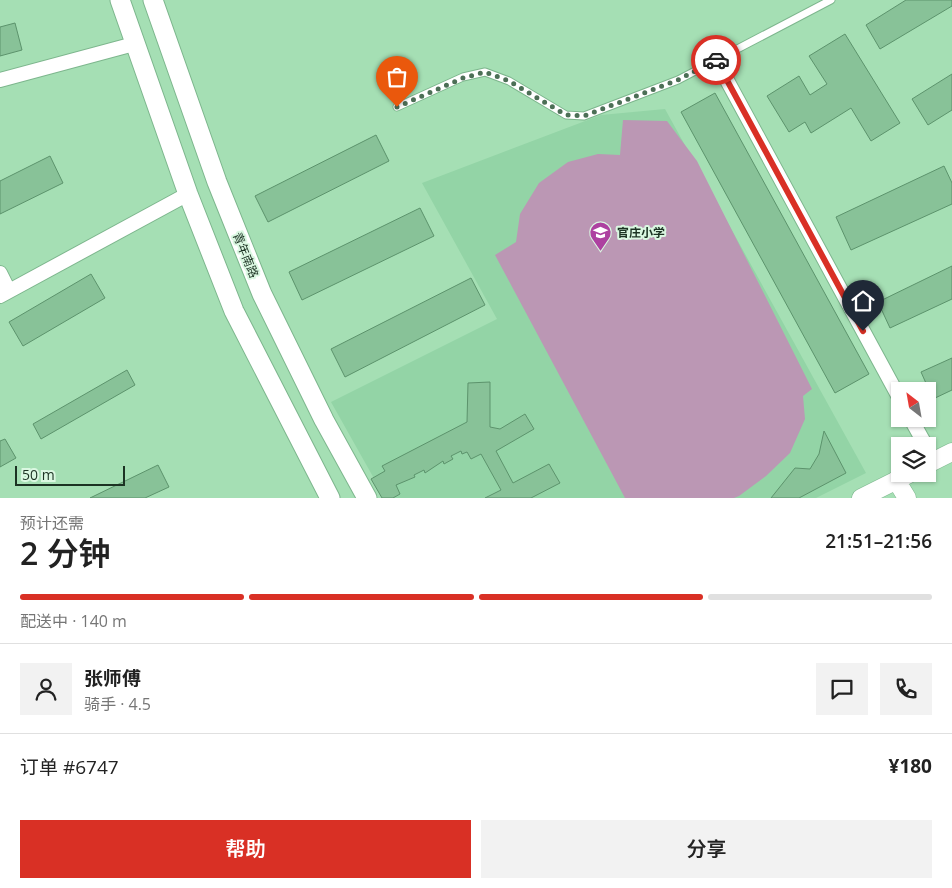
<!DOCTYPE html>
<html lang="zh">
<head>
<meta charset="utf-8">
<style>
  :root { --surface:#fff; --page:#f2f2f2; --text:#222; --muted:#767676; --line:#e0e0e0; --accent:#d93025 }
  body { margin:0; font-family:"Open Sans","Noto Sans SC",sans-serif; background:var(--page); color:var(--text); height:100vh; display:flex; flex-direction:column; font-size:19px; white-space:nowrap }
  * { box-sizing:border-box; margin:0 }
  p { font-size:16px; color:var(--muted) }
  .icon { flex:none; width:28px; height:28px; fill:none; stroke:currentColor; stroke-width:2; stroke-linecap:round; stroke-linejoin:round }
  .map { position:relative; height:498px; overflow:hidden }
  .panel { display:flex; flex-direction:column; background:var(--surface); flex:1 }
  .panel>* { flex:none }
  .needle { width:32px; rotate:329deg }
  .buttons { position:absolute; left:891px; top:382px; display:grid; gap:10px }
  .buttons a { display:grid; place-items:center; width:45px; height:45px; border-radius:0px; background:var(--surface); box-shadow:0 1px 4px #0004; font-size:25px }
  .scale { position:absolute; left:15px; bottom:12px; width:110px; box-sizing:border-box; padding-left:5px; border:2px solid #1c3323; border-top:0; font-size:14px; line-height:18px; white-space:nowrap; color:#1c3323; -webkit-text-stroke:4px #dbf8e2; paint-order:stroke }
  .pin { position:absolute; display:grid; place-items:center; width:42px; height:42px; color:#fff; margin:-51px -21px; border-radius:50% 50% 50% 0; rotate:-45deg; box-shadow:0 0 5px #0007 }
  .pin .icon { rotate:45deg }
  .courier { position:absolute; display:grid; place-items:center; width:50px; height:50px; margin:-25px; border:4px solid #d93025; border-radius:50%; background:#fff; color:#222; box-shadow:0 1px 6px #0007 }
  .overview em { font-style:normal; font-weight:600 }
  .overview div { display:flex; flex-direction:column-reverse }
  .overview { display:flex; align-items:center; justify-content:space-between; height:85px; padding:0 20px }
  h1 { font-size:32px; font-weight:600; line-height:38px }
  .bar { display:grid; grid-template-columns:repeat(4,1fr); gap:8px 5px; align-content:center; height:60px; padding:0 20px }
  .bar i { height:6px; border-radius:4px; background:var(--line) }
  .bar .active { background:var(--accent) }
  .bar p { grid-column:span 4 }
  .line { display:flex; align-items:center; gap:12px; padding:0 20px; border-top:1px solid var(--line) }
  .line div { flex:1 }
  .round { display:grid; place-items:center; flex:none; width:52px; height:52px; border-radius:0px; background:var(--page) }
  .action { display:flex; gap:10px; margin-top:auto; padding:10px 20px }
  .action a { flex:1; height:58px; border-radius:0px; background:var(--accent); color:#fff; font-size:20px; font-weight:600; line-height:58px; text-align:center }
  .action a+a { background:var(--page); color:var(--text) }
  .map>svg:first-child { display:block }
  .built { fill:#93d4a6 }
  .green { fill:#bb97b4 }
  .building { fill:#88c298; stroke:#5c936c }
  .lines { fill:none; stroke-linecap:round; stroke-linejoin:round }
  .service-casing { stroke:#7db68d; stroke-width:9 }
  .minor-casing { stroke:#7db68d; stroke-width:16 }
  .tertiary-casing { stroke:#7db68d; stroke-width:19 }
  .secondary-casing { stroke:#7db68d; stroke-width:21 }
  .service { stroke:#fff; stroke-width:7 }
  .minor { stroke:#fff; stroke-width:14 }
  .tertiary { stroke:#fff; stroke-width:18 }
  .secondary { stroke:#fff; stroke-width:19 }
  .done { stroke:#4c6f56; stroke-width:5; stroke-dasharray:0 9 }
  .route { stroke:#d93025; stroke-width:6 }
  .labels { text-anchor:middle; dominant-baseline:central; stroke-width:4; stroke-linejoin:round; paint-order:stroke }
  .poi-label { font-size:12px; font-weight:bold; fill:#1c3323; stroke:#dbf8e2; text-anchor:start }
  .street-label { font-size:12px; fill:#1c3323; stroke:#dbf8e2 }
</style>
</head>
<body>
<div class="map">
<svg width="952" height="498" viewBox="0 0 952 498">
  <rect width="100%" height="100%" fill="#a5dfb4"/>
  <path class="built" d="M665,109L866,473L816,498H385L331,402L497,319L422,183L601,115Z"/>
  <path class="green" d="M623,120L667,121L697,161L812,389L803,396L805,419L790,453L766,476L739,496L734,498H625L495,255L516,242L520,214L539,183L568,162L598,154L620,155Z"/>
  <path class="building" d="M906,0H952V6L880,49L866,25Z
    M15,23L22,50L0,56V27Z
    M845,34L900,123L871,141L851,108L811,133L805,122L789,132L767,96L799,76L810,95L827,84L809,56Z
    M952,74V110L928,125L912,99Z
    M715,93L869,374L835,393L681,112Z
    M376,135L389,161L268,222L255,196Z
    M50,156L63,183L0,214V181Z
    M944,166L952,183V204L851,250L836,217Z
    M420,208L434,236L302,300L289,272Z
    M952,266V299L890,328L878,302Z
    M91,274L105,298L23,346L9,322Z
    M471,278L485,305L345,377L331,349Z
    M952,358V390L933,399L921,372Z
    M127,370L135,385L41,439L33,424Z
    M490,382V427L500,429L525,414L534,429L496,451L513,483L549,464L560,483L531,498H485L501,490L481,454L471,459L467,452L462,454L461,451L451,456L453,459L444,464L443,461L425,473L424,470L414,475L415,477L396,485L400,494L393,498H382L371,479L385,471L382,466L467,422L468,383Z
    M824,431L846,473L799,498H771L795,468L810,469L819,454Z
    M5,439L16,458L0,467V441Z
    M158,465L169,487L145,498H90Z"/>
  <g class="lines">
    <defs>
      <path id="service" d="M397,107L463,77L485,72L509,81L566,115L584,116L678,80L831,0"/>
      <path id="minor" d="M716,60L900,399
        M0,80L134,44
        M0,273L9,291
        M0,296L188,194
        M911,419L926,446"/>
      <path id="tertiary" d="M928,464L952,452
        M896,480L907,498
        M861,498L909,474"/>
      <path id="secondary" d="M120,0L188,194L234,311L330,498
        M153,0L217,182L262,294L324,420L367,498"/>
    </defs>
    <use href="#service" class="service-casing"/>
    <use href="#minor" class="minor-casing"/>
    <use href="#tertiary" class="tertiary-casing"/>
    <use href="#secondary" class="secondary-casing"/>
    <use href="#service" class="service"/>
    <use href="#minor" class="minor"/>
    <use href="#tertiary" class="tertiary"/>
    <use href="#secondary" class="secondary"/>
  </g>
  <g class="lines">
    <path class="done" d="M397,107L463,78L485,72L509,81L566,115L584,116L678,80L716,60"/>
    <path class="route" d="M716,60L863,331"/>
  </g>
  <defs>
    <symbol id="school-pin" viewBox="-11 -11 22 30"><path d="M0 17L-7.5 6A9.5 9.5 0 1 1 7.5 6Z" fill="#ad41a0" stroke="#dbf8e2"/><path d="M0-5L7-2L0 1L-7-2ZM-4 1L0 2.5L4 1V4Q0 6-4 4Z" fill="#fff"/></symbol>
  </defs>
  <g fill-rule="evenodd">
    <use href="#school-pin" x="588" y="220" width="25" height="34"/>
  </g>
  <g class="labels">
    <g class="poi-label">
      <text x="617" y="232">官庄小学</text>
    </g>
    <g class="street-label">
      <text transform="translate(246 255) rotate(68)">青年南路</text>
    </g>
  </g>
</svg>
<div class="buttons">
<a><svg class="needle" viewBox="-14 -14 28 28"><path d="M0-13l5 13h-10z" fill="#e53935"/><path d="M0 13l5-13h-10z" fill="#767676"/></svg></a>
<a><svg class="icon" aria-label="layers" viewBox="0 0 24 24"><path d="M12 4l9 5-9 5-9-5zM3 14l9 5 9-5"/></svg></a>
</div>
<div class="scale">50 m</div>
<div class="pin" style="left:397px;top:107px;background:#ea580c"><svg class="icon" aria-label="bag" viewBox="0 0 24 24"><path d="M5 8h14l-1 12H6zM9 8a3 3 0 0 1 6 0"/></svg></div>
<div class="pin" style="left:863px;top:331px;background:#1f2937"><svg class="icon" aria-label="home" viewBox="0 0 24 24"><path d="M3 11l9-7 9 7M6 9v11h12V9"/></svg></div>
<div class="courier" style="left:716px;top:60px"><svg class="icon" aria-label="car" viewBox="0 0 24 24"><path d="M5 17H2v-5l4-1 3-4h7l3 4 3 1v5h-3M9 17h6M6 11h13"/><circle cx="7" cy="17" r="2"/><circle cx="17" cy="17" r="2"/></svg></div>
</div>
<section class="panel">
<div class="overview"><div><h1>2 分钟</h1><p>预计还需</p></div><em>21:51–21:56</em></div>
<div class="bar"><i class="active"></i><i class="active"></i><i class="active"></i><i></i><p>配送中 · 140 m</p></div>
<div class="line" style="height:90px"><a class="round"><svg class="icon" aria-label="person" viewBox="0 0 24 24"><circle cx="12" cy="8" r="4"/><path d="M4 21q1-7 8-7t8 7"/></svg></a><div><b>张师傅</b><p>骑手 · 4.5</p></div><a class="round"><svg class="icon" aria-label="chat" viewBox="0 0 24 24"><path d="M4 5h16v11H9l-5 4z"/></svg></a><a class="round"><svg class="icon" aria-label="phone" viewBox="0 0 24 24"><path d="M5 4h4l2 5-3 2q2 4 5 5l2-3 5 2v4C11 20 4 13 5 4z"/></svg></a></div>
<div class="line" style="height:65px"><div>订单 #6747</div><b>¥180</b></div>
<div class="action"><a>帮助</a><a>分享</a></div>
</section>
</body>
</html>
